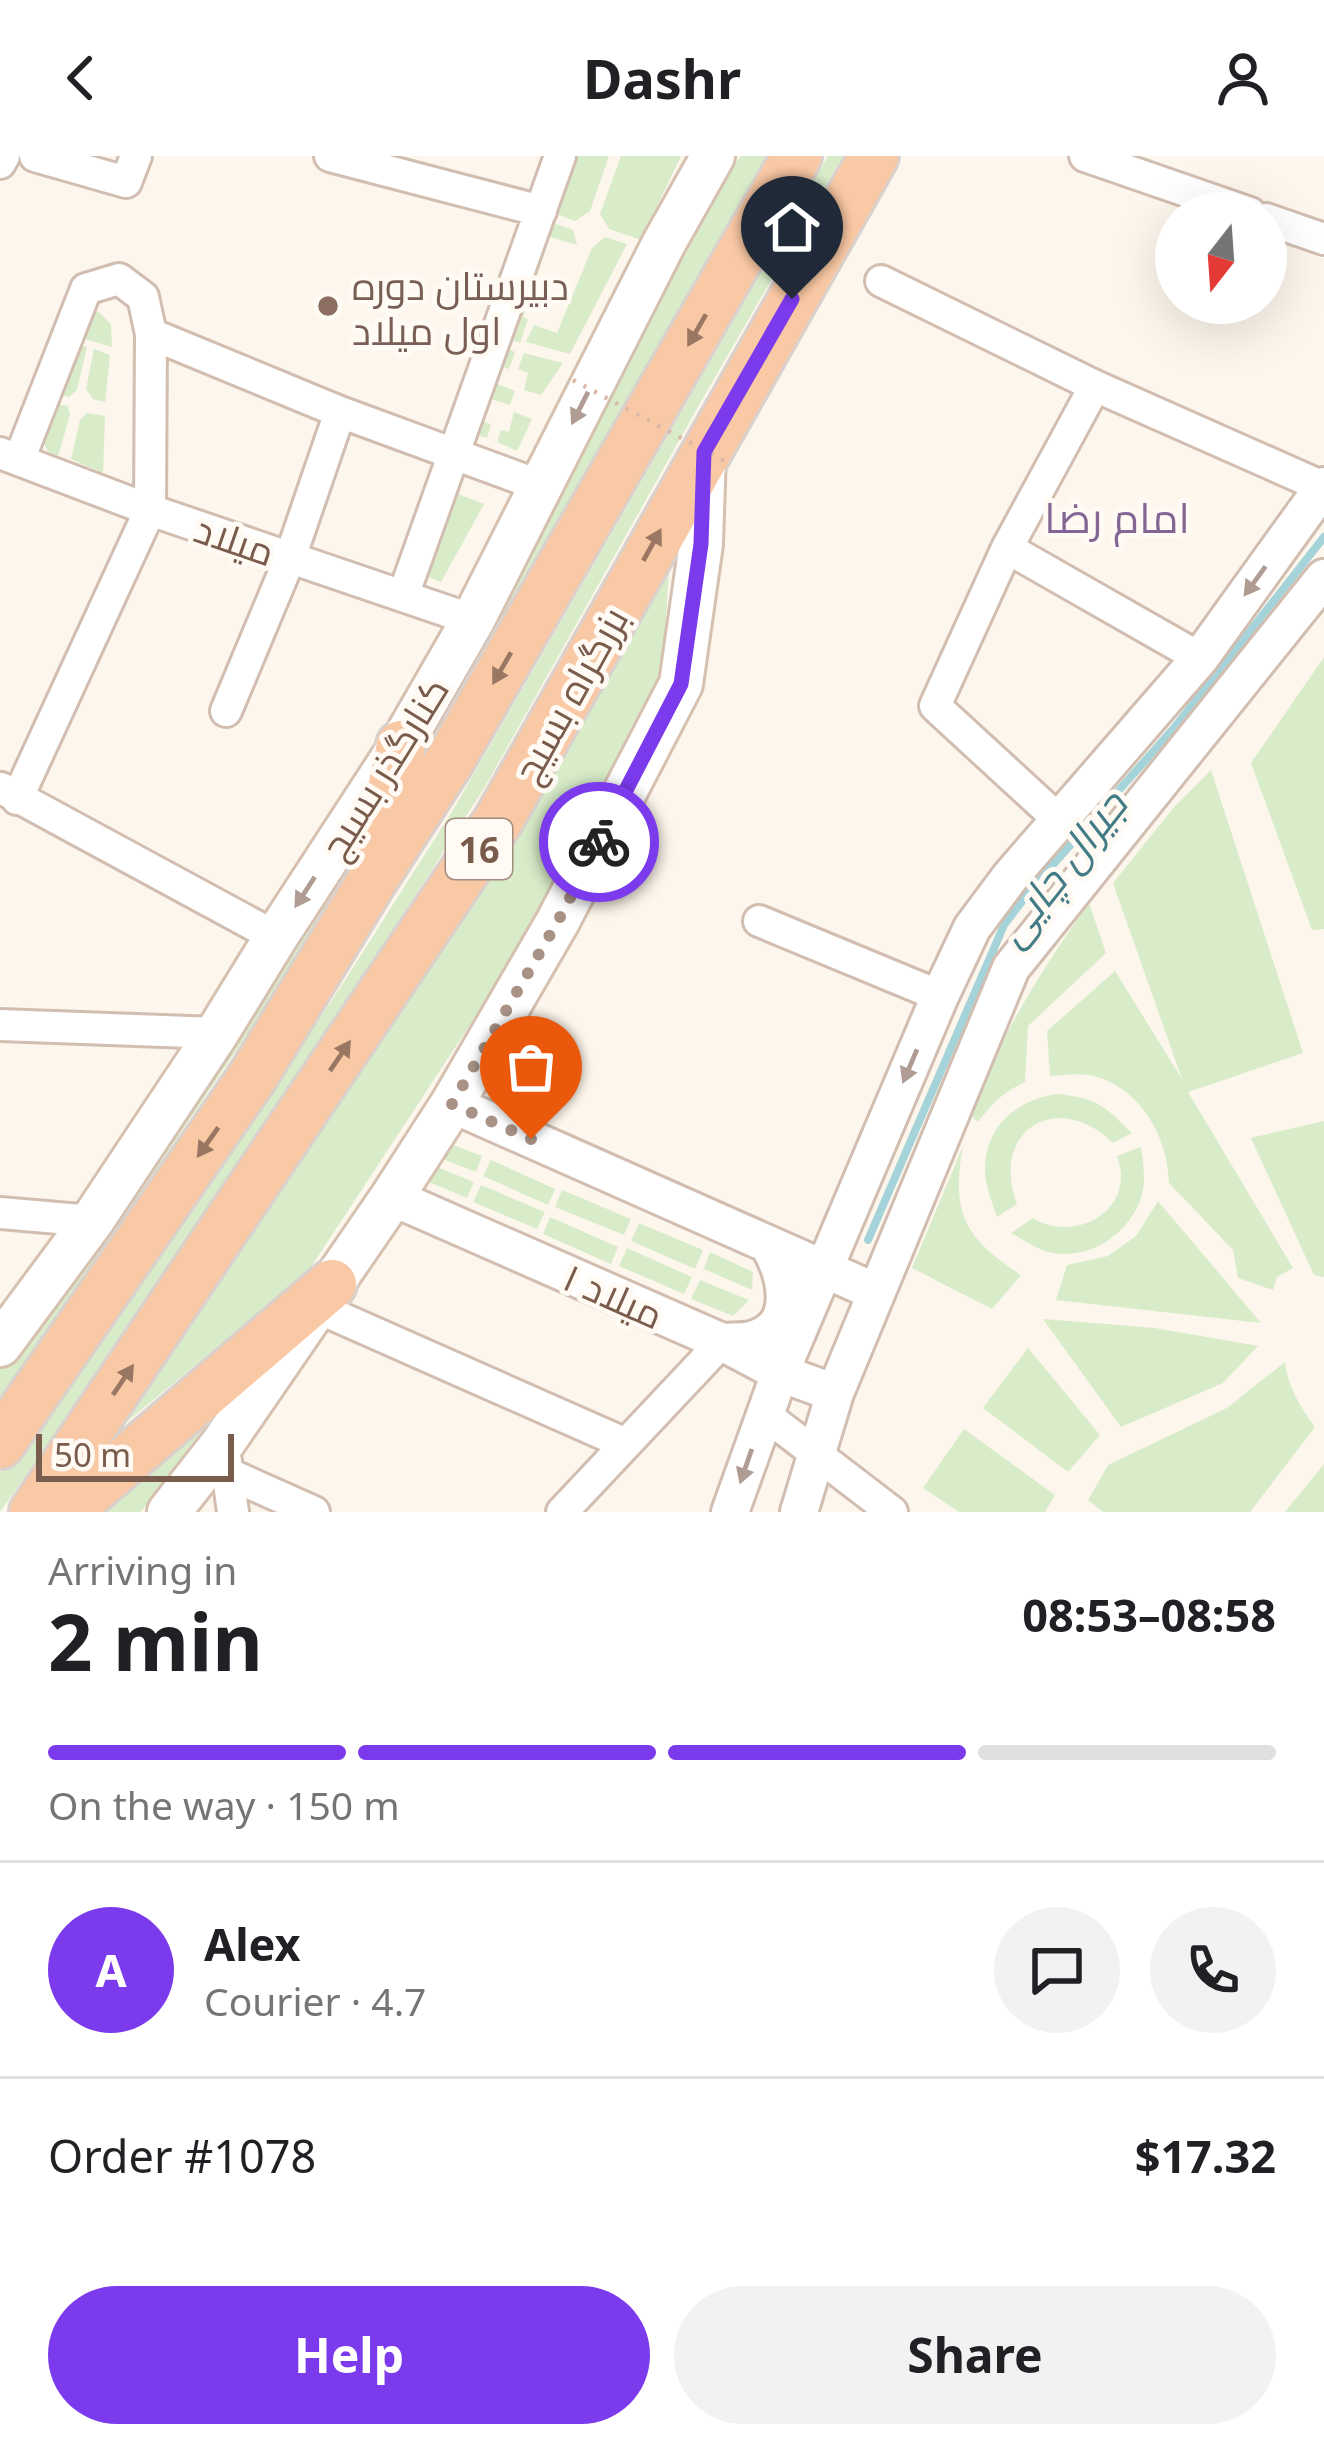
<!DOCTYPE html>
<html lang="en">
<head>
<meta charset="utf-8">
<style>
  :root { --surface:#fff; --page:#f2f2f2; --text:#202124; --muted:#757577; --line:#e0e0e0; --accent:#7c3aed }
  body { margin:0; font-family:"Noto Sans",Cairo,sans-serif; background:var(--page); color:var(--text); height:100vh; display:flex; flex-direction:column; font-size:45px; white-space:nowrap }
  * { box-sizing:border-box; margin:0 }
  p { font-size:39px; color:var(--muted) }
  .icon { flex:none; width:66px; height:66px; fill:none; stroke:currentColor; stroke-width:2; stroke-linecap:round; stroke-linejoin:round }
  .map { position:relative; height:1356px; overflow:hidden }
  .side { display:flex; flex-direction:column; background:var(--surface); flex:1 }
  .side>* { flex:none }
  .needle { width:78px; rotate:197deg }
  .controls { position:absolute; left:1155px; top:36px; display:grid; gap:24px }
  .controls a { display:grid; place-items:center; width:132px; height:132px; border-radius:50%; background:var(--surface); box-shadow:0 12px 48px #0002; font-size:60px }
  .scale { position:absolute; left:36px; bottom:30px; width:198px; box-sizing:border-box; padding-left:12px; border:6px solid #7a5c4d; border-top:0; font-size:33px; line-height:42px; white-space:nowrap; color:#7a5c4d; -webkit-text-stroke:9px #fffaf3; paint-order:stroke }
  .pin { position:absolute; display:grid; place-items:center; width:102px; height:102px; color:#fff; margin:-123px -51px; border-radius:50% 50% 50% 0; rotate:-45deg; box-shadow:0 0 12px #0007 }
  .pin .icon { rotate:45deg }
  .courier { position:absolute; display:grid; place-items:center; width:120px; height:120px; margin:-60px; border:9px solid #7c3aed; border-radius:50%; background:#fff; color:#222; box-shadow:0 3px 15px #0007 }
  .overview em { font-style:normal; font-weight:700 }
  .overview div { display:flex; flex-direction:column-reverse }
  .overview { display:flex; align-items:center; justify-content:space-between; height:204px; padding:0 48px }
  h1 { font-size:78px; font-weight:700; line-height:90px }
  .bar { display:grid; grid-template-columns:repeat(4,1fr); gap:18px 12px; align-content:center; height:144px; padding:0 48px }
  .bar i { height:15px; border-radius:9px; background:var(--line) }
  .bar .selected { background:var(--accent) }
  .bar p { grid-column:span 4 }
  .line { display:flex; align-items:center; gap:30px; padding:0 48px; border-top:3px solid var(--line) }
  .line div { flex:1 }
  .round { display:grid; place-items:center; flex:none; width:126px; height:126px; border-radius:63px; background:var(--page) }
  .button { display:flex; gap:24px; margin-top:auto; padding:24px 48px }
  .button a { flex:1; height:138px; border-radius:72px; background:var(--accent); color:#fff; font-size:48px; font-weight:700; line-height:138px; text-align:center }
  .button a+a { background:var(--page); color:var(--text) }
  header { display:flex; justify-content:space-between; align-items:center; height:156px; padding:0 48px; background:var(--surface); font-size:54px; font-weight:700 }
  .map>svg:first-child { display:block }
  .green { fill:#d8ecc9 }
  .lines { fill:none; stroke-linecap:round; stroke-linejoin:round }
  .stream { stroke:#a5d3da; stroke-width:8 }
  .minor-casing { stroke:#d1beb0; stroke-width:36 }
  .tertiary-casing { stroke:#d1beb0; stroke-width:42 }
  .secondary-casing { stroke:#d6c0b0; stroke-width:48 }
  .trunk-casing { stroke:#dad1cd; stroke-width:54 }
  .minor { stroke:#fff; stroke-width:30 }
  .tertiary { stroke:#fff; stroke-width:36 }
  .secondary { stroke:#fff; stroke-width:42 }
  .trunk { stroke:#f9c8a4; stroke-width:48 }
  .path-bridge { stroke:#d9b8a5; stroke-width:4.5; stroke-dasharray:3 9; stroke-linecap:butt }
  .oneway { fill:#9a7763 }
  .oneway2 { fill:#af9d94 }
  .done { stroke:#a89285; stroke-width:12; stroke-dasharray:0 21.6 }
  .route { stroke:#7c3aed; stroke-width:15 }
  .education-dot { fill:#8d6e63; stroke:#fffaf3; stroke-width:4.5 }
  .labels { text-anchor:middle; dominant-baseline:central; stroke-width:10; stroke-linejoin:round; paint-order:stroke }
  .shield { fill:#fffaf3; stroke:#a28b7f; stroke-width:3 }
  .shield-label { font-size:36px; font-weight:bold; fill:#7a5c4d }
  .education-label { font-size:39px; fill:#785e54; stroke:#fffaf3; text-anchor:start }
  .street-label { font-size:39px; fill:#7a5c4d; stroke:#fffaf3 }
  .neighbourhood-label { font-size:42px; fill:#846695; stroke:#fffaf3 }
  .water-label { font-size:42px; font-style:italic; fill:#437c86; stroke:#fffaf3 }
</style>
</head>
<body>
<header><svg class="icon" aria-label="back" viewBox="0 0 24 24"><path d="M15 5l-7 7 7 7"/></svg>Dashr<svg class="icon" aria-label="person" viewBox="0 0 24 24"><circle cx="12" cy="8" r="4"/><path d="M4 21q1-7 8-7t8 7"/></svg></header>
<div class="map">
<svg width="1324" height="1356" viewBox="0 0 1324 1356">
  <rect width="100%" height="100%" fill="#fdf6ec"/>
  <path class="green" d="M575,0H609L590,55L575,65L554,57Z
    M621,0H681L641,84L609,73L600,58Z
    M740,0H772L414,622L428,559Z
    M828,0H843L703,242L486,629L318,892L103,1210L0,1356V1317L254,961L342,829L453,654Z
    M545,64L573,74L577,89L550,81L523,161L528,163L520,187L505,181Z
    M605,81L627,88L570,198L526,186L534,169L557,177L592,92Z
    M88,155L99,156L111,168L112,191L75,180Z
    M73,187L87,191L77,234L69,241L54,236Z
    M505,192L515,196L509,213L503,211L497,228L515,235L510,249L492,243L484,265L491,269L487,282L474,278Z
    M94,193L110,199L105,246L93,243L86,233Z
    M524,197L563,207L541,239L524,234L528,217L518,213Z
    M50,247L68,250L70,259L58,300L48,296L39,276Z
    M514,256L532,263L517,295L497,286L501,274L509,276Z
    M87,257L105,260L103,317L71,303L80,264Z
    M453,336L484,348L441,426L422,418Z
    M671,385L661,538L487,843L307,1117L106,1283Z
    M1324,501V773L1312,774L1251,607Z
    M1211,614L1303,897L1188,936L1293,1112L1277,1121L1273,1134L1238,1122L1233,1094L1169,1027C1168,980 1139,929 1089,919C1077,917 1062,919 1050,920L1047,875L1115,815L1182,923L1113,727L1175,650Z
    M373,646L347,730L25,1208L0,1240V1201Z
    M1089,747L1106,797L1028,870L1025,926C1004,936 992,947 978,966L970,958C1001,879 1040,816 1089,747Z
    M1057,938C1098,942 1104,950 1132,977L1113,987C1058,933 989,974 1017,1048L997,1061C992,1046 985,1030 985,1014C985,970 1016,944 1057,938Z
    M1324,965V1121L1314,1119L1251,982Z
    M446,986L482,1000L476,1016L432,999Z
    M963,990C951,1058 964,1081 1021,1119L992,1153L912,1112Z
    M1141,991C1143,1007 1146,1022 1142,1038C1132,1078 1085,1108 1045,1095C1033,1091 1022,1083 1011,1077L1033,1062C1067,1084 1121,1064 1121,1020C1121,1013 1119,1007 1117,1000Z
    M491,1004L555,1033L548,1049L483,1020Z
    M427,1007L474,1026L467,1042L429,1026Z
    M481,1029L545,1056L537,1073L473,1046Z
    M562,1034L631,1063L624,1079L555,1051Z
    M1158,1045L1261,1167L1056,1144L1067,1109L1108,1100L1136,1080Z
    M550,1061L618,1091L611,1108L543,1078Z
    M639,1067L703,1094L695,1113L631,1085Z
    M627,1092L692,1121L684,1138L619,1110Z
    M710,1096L753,1116L752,1134L704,1113Z
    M700,1124L749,1144L733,1160L691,1143Z
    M1043,1163L1155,1172L1258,1190L1223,1227L1121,1271Z
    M1028,1192L1100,1279L1068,1316L983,1252Z
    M1285,1206C1288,1231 1300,1251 1315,1271L1250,1356H1103L1088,1344L1108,1309L1227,1252Z
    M232,1234L141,1356H87Z
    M964,1273L1055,1339L1045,1356H959L923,1332Z
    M1324,1308V1356H1285Z"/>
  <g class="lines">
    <path class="stream" d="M868,1084L1004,769L1033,731L1175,571L1324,381"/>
    <defs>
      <path id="minor" d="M35,0L126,26L136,0
        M330,0L541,55
        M1085,0L1250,57
        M0,7L4,0
        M1266,63L1324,83
        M881,125L1095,230L1323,331
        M151,178L340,256L541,330
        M0,297L150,354L473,464
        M1007,392L1200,502
        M403,440L560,0
        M226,555L290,402L340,256
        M1,632L276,781
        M17,643L150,354L151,178L143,141L119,123L86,133L19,304
        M1059,664L935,550L1007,392L1095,230
        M759,765L940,840
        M0,869L217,877
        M0,1057L92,1065
        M316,1151L626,1288
        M764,1258L892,1356
        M226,1305L233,1356
        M227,1317L314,1356
        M562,1356L722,1186"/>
      <path id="tertiary" d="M452,948L876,1136
        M392,1041L722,1186L780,1217L835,1237
        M722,1186C731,1185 742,1186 751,1184C799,1172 787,1120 768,1088
        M730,1356L780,1217L940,840L972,772L1010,721L1200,502L1324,330
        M799,1356L835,1237L1011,812L1324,422"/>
      <path id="secondary" d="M0,1189L92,1065L217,877L276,781L401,589L473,464L664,87L713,0
        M169,1356L223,1287L392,1041L452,948L558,765L681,528L701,388L704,296"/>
      <path id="trunk" d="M379,696L401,589
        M0,1288L253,920L373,723L450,604L797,0
        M34,1356L498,665L874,0
        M66,1356L332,1128"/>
    </defs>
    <use href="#minor" class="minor-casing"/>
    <use href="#tertiary" class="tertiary-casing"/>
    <use href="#secondary" class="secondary-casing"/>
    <use href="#trunk" class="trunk-casing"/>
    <use href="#minor" class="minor"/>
    <use href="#tertiary" class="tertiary"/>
    <use href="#secondary" class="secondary"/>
    <use href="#trunk" class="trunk"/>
    <path class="path-bridge" d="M573,224L730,308"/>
  </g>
  <defs><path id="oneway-solid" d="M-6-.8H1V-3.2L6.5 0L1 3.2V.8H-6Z" transform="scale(3)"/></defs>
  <g class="oneway">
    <use href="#oneway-solid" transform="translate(697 174) rotate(120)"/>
    <use href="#oneway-solid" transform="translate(652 389) rotate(-61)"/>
    <use href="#oneway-solid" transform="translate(502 512) rotate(120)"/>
    <use href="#oneway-solid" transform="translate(340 900) rotate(-56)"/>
    <use href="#oneway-solid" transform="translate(208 986) rotate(125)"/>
    <use href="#oneway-solid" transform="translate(123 1224) rotate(-56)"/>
  </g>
  <g class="oneway2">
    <use href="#oneway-solid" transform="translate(580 252) rotate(117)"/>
    <use href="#oneway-solid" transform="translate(1255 425) rotate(126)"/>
    <use href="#oneway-solid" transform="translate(305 736) rotate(123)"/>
    <use href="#oneway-solid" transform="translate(910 910) rotate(113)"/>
    <use href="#oneway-solid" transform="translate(746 1310) rotate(109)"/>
  </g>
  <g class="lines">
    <path class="done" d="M531,983L452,948L558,765L599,686"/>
    <path class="route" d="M599,686L681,528L701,388L704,296L792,143"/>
  </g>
  <circle class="education-dot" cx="328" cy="150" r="12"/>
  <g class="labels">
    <rect class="shield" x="446" y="663" width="66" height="60" rx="9"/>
    <g class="shield-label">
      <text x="479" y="693">16</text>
    </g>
    <g class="education-label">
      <text x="352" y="128">دبیرستان دوره<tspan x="352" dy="45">اول میلاد</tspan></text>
    </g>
    <g class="street-label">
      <text transform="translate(235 383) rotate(19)">میلاد</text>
      <text transform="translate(569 538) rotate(-61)">بزرگراه بسیج</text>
      <text transform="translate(383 611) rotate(-58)">کنارگذر بسیج</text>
      <text transform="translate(614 1139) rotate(24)">میلاد ۱</text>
    </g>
    <g class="neighbourhood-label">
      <text x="1117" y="360">امام رضا</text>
    </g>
    <g class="water-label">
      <text transform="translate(1060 711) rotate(-52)">جیرال چایی</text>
    </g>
  </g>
</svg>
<div class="controls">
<a><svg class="needle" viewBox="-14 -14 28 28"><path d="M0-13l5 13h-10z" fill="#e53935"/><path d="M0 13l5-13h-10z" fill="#757577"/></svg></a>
</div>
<div class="scale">50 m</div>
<div class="pin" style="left:531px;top:983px;background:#ea580c"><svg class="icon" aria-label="bag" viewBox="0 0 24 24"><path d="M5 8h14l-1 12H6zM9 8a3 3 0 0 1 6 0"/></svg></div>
<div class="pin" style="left:792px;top:143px;background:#1f2937"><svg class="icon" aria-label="home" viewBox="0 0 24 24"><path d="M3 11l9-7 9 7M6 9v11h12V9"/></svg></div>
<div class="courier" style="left:599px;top:686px"><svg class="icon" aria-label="bike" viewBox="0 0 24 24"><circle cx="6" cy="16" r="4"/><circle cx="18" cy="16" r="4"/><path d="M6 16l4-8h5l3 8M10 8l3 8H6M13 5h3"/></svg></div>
</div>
<section class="side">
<div class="overview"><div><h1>2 min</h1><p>Arriving in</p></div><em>08:53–08:58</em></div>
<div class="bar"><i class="selected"></i><i class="selected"></i><i class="selected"></i><i></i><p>On the way · 150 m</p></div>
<div class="line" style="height:216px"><b class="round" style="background:var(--accent);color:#fff">A</b><div><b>Alex</b><p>Courier · 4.7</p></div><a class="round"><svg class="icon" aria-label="chat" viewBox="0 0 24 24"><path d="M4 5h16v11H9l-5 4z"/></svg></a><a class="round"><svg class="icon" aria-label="phone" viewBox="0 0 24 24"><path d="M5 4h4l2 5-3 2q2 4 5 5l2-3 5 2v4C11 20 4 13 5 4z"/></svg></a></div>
<div class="line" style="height:156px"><div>Order #1078</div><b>$17.32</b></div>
<div class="button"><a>Help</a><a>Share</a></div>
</section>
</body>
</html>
